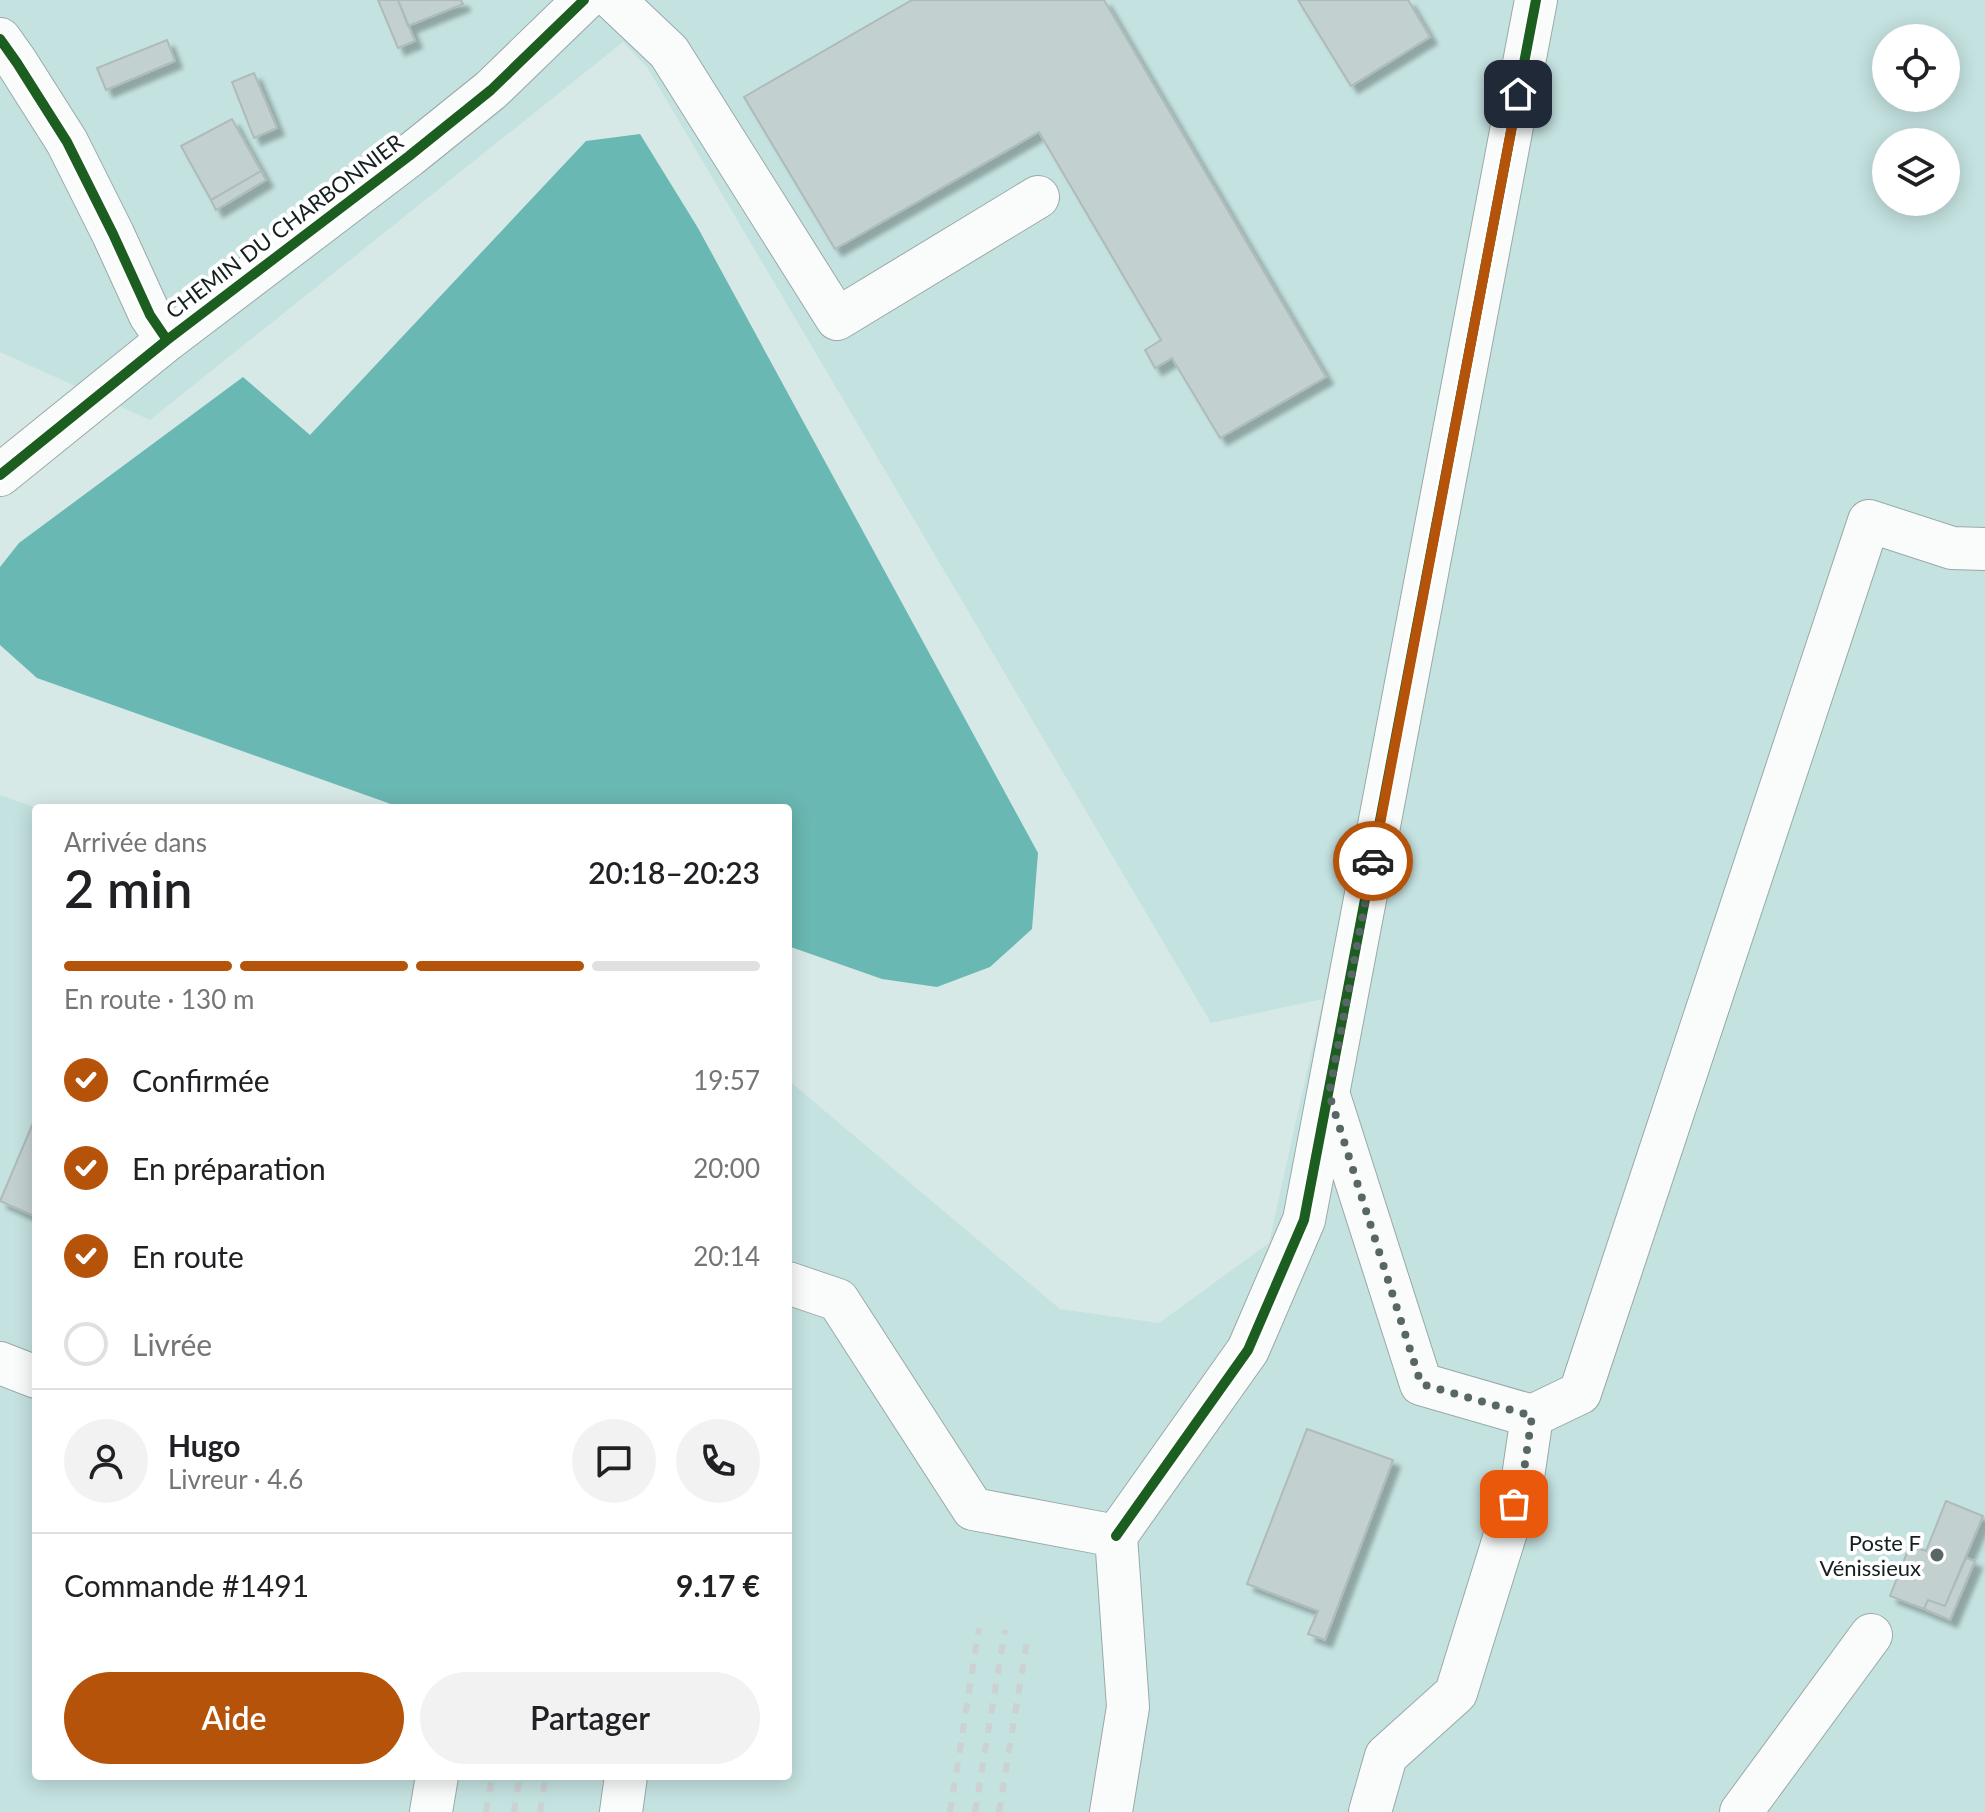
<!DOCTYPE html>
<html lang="fr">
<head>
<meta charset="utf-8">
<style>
  :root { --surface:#fff; --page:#f2f2f2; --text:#202124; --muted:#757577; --line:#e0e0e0; --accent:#b45309 }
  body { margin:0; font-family:Lato,sans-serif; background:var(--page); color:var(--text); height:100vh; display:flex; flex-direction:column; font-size:30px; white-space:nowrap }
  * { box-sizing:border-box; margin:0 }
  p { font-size:26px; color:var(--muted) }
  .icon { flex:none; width:44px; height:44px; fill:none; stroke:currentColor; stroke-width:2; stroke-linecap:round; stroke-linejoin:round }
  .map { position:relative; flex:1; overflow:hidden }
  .sheet { position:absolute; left:32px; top:804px; width:760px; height:976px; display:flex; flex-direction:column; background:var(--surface); border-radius:8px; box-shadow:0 4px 20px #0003 }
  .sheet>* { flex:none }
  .controls { position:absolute; left:1872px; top:24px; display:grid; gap:16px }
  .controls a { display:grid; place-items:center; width:88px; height:88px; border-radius:50%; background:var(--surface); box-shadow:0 4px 20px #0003; font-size:40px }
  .pin { position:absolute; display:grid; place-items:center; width:68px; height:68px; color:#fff; margin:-34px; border-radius:16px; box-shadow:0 4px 12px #0006 }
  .courier { position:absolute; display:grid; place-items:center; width:80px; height:80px; margin:-40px; border:6px solid #b45309; border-radius:50%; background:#fff; color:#222; box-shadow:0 2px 10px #0007 }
  .summary em { font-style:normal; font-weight:600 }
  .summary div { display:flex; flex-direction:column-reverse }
  .summary { display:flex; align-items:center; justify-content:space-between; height:136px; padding:0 32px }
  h1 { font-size:52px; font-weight:600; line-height:60px }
  .bar { display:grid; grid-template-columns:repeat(4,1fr); gap:12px 8px; align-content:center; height:96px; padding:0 32px }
  .bar i { height:10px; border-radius:6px; background:var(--line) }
  .bar .selected { background:var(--accent) }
  .bar p { grid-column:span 4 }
  .line { display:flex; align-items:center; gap:20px; padding:0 32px; border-top:2px solid var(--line) }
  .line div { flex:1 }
  .round { display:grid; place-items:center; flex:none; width:84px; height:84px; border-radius:42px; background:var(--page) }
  ol { padding:0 32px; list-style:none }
  li { display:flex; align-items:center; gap:24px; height:88px }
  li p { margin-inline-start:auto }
  li .icon { padding:8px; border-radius:50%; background:var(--accent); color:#fff; stroke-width:4 }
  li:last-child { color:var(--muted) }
  li i { width:44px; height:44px; border:4px solid var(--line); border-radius:50% }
  .primary-button { display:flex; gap:16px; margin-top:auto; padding:16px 32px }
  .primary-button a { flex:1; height:92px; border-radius:48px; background:var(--accent); color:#fff; font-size:32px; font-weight:600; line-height:92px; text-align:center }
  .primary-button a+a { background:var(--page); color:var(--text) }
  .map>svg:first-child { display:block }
  .built { fill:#c4e2e0; fill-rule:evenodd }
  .water { fill:#6ab8b3 }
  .building { fill:#c2d0cf; stroke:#aebbba; stroke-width:2; filter:url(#shadow) }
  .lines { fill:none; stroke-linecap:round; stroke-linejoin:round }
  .minor-casing { stroke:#9aa9a7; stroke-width:44 }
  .minor { stroke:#f9fcfb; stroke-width:42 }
  .rail { stroke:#ccd1d1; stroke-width:6; stroke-dasharray:10 10; stroke-linecap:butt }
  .cycleway-casing { stroke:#fff; stroke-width:15 }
  .cycleway { stroke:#1b5e20; stroke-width:10 }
  .done { stroke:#586665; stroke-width:8; stroke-dasharray:0 14.4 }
  .route { stroke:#b45309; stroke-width:10 }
  .poi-dot { fill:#586665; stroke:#fff; stroke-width:3 }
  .labels { text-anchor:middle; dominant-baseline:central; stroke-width:8; stroke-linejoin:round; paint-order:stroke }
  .street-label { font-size:22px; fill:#14201f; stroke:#fff }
  .poi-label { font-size:22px; fill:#14201f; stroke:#fff; text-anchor:end }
</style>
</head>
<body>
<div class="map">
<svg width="1985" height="1812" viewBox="0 0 1985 1812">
  <defs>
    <filter id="shadow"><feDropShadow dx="7" dy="7" stdDeviation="2" flood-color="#0004"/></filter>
  </defs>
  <rect width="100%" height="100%" fill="#d7e9e7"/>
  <path class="built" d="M0,0H1985V1812H0V795L37,808H36V1776H788V1080L1060,1309L1159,1323L1269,1243L1323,999L1211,1023L647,67L623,42L150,420L0,352ZM1886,38H1946V98H1886ZM1886,142H1946V202H1886Z"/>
  <path class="water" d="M640,134L698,228L1038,853L1032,929L990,967L937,987L882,979L788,946V808H402L37,678L0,645V567L19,543L243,377L310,435L586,141Z"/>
  <path class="building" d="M378,0H398L415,41L398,48Z
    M398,0H461L463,4L408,26Z
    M912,0H1104L1326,377L1220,438L1172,358L1155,368L1145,350L1161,340L1039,132L835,249L744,97Z
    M1298,0H1408L1430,37L1351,86Z
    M167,40L175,61L106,90L97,68Z
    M254,73L277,128L254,138L232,82Z
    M232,119L261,171L211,200L181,146Z
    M261,171L266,180L216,210L211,200Z
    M36,1116V1217L0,1201Z
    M1307,1429L1393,1460L1325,1640L1308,1634L1318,1611L1247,1584Z
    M1946,1501L1983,1516L1945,1606L1928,1600L1924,1609L1890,1596L1910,1545L1926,1551Z
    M1966,1558L1975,1561L1950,1620L1924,1609L1928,1600L1945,1606Z"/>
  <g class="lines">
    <defs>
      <path id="minor" d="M614,0L669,52L837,319L1038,197
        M0,39L17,63L67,142L113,234L150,315L167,340
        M0,475L167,340L409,156L491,90L584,0
        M1330,1099L1421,1384L1532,1416L1580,1393L1869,521L1952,548L1985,549
        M788,1283L838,1300L973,1509L1116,1536L1128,1707L1111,1812
        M0,1363L36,1377
        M1116,1536L1248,1350L1304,1220L1536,0
        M431,1812L437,1776
        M621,1812L626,1776
        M1370,1812L1386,1756L1456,1693L1523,1477L1532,1416
        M1741,1812L1871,1635"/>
    </defs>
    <use href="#minor" class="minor-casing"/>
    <use href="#minor" class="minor"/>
    <path class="rail" d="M486,1812L492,1776
      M514,1812L520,1776
      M540,1812L546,1776
      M950,1812L979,1628
      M975,1812L1005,1630
      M999,1812L1028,1635"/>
    <defs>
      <path id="cycleway" d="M0,39L17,63L67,142L113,234L150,315L167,340
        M0,475L167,340L409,156L491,90L584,0
        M1116,1536L1248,1350L1304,1220L1536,0"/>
    </defs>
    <use href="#cycleway" class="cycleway-casing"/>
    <use href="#cycleway" class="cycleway"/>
  </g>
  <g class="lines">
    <path class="done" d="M1373,861L1329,1094L1421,1384L1532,1416L1523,1477L1514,1504"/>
    <path class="route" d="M1373,861L1518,94"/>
  </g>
  <circle class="poi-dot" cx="1937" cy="1555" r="8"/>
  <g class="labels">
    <g class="street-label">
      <text transform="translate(284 226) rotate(-37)">CHEMIN DU CHARBONNIER</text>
    </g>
    <g class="poi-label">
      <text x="1921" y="1542">Poste F<tspan x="1921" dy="25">Vénissieux</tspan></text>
    </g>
  </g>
</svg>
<div class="controls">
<a><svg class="icon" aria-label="locate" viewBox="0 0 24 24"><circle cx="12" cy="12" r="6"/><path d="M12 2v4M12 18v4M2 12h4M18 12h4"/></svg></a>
<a><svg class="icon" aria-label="layers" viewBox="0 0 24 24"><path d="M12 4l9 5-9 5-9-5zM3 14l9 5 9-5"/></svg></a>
</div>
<div class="pin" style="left:1514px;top:1504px;background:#ea580c"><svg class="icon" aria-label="bag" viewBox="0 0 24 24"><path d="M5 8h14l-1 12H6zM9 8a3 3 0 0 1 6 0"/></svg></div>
<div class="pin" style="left:1518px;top:94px;background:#1f2937"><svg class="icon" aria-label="home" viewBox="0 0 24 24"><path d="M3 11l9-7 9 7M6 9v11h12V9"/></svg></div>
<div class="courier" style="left:1373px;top:861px"><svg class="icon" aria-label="car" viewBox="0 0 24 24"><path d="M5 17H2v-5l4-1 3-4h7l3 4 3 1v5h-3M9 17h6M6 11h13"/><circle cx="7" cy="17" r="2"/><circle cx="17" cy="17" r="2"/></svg></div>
<section class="sheet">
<div class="summary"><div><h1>2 min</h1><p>Arrivée dans</p></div><em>20:18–20:23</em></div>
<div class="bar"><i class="selected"></i><i class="selected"></i><i class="selected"></i><i></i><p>En route · 130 m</p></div>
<ol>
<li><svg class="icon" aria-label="check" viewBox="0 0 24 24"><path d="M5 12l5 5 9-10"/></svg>Confirmée<p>19:57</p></li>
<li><svg class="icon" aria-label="check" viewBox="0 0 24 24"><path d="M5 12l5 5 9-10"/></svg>En préparation<p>20:00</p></li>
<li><svg class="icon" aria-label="check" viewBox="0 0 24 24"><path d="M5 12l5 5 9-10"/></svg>En route<p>20:14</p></li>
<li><i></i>Livrée</li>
</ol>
<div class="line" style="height:144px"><a class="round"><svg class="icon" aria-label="person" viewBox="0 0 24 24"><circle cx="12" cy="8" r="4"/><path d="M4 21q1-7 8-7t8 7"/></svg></a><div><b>Hugo</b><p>Livreur · 4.6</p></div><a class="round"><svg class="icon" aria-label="chat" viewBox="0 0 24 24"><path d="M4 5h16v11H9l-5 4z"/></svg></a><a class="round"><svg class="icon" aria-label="phone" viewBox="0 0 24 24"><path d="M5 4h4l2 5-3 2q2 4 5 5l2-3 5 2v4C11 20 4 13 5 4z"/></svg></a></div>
<div class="line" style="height:104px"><div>Commande #1491</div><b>9.17 €</b></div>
<div class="primary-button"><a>Aide</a><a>Partager</a></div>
</section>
</div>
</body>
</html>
